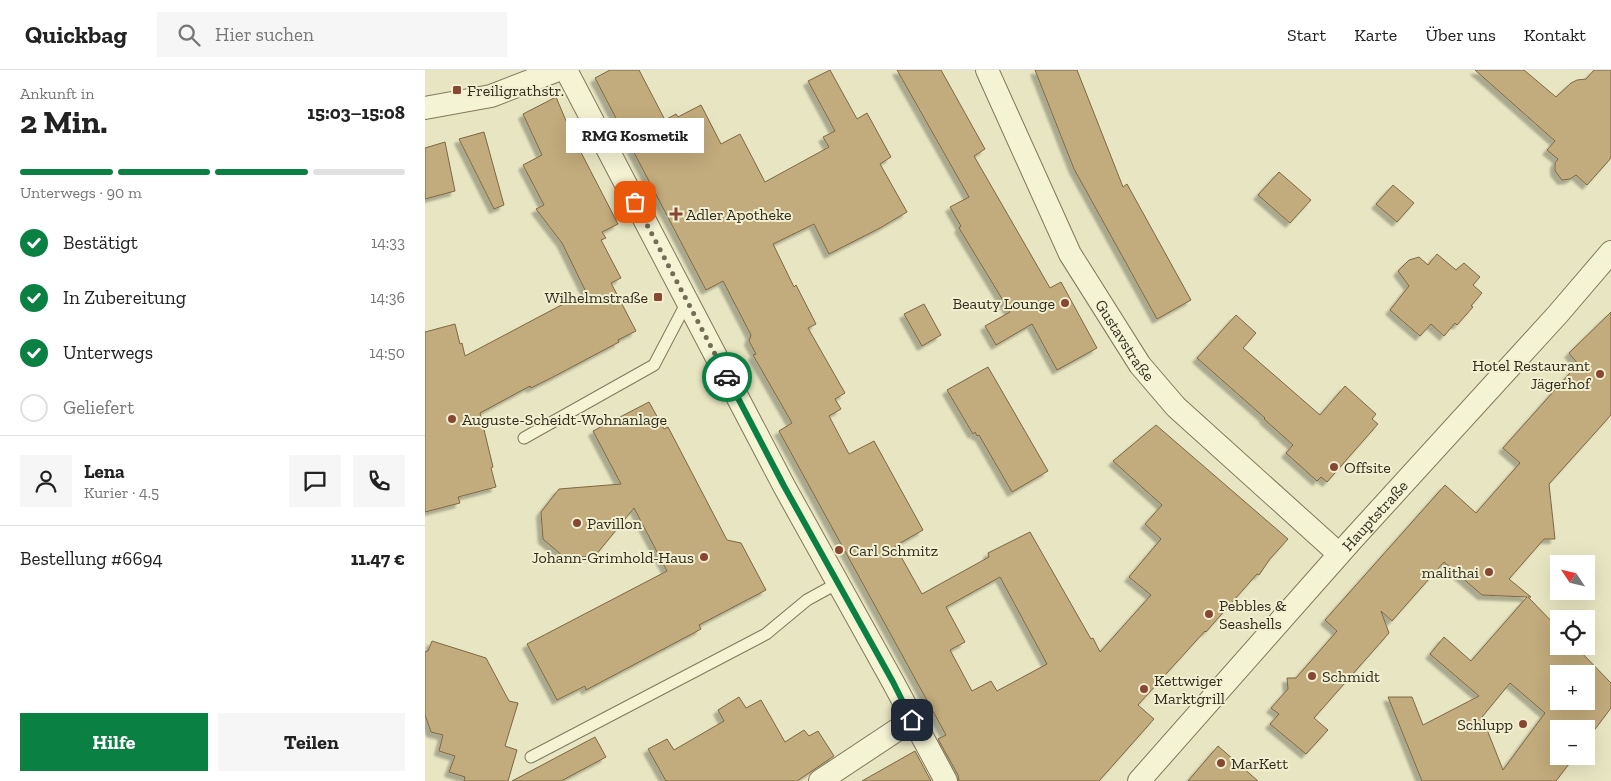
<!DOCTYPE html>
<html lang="de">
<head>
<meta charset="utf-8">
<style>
  :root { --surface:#fff; --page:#f6f6f6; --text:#222; --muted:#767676; --line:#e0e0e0; --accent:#0b8043 }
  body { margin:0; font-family:"Zilla Slab",serif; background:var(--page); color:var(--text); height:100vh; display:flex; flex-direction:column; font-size:19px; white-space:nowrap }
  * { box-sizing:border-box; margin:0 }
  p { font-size:16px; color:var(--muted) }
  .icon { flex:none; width:28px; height:28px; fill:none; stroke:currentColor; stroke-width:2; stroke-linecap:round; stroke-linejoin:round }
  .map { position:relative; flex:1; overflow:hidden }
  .panel { display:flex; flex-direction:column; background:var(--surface); width:425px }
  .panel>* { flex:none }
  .needle { width:32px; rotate:305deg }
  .fabs { position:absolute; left:1125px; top:485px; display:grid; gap:10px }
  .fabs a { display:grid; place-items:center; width:45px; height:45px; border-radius:0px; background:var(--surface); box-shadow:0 5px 20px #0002; font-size:25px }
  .pin { position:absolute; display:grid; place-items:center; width:42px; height:42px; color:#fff; margin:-21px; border-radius:10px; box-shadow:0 2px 8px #0006 }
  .courier { position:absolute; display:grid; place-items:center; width:50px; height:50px; margin:-25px; border:4px solid #0b8043; border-radius:50%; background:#fff; color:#222; box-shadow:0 1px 6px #0007 }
  .bubble { position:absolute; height:35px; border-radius:0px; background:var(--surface); box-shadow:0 5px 20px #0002; font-size:16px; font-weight:800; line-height:35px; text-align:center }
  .headline em { font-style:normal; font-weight:800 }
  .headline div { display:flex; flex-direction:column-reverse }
  .headline { display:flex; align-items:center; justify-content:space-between; height:85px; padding:0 20px }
  h1 { font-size:32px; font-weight:800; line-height:38px }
  .bar { display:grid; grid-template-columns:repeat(4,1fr); gap:8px 5px; align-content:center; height:60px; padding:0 20px }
  .bar i { height:6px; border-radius:4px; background:var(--line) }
  .bar .current { background:var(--accent) }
  .bar p { grid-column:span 4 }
  .line { display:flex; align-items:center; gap:12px; padding:0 20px; border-top:1px solid var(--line) }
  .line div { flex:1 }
  .round { display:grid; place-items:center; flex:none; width:52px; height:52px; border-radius:0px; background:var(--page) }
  ol { padding:0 20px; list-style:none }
  li { display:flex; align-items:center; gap:15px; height:55px }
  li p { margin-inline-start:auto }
  li .icon { padding:5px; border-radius:50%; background:var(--accent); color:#fff; stroke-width:4 }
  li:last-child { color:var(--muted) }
  li i { width:28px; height:28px; border:2px solid var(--line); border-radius:50% }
  .primary-button { display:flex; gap:10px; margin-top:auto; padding:10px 20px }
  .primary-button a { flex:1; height:58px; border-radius:0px; background:var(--accent); color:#fff; font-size:20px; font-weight:800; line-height:58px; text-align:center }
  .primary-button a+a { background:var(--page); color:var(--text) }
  header { display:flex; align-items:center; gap:30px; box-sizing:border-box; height:70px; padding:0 25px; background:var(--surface); border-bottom:1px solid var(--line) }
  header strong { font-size:24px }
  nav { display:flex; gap:28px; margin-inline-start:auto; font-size:18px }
  .search { width:350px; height:45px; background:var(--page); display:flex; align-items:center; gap:12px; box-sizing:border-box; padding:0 18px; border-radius:0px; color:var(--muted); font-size:19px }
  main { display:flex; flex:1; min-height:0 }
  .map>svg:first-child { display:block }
  .building { fill:#c2ab7b; stroke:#7c6843; fill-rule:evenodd; filter:url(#shadow) }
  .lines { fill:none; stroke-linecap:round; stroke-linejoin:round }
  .service-casing { stroke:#80785b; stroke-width:13 }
  .minor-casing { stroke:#80785b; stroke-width:24 }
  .service { stroke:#f4f3d4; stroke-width:11 }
  .minor { stroke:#f4f3d4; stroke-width:22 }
  .done { stroke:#716d57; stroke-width:5; stroke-dasharray:0 9 }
  .route { stroke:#0b8043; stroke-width:6 }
  .poi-dot { fill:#884732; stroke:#f1efd0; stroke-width:2 }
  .labels { text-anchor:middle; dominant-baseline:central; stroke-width:4; stroke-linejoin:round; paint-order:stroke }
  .poi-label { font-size:16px; fill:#312c1e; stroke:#f1efd0; text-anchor:start }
  .street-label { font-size:16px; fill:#312c1e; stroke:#f1efd0 }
</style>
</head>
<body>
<header>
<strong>Quickbag</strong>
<div class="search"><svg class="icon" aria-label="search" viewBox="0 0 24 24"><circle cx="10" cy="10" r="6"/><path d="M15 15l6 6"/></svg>Hier suchen</div>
<nav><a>Start</a><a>Karte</a><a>Über uns</a><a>Kontakt</a></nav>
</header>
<main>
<section class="panel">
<div class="headline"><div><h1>2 Min.</h1><p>Ankunft in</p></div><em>15:03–15:08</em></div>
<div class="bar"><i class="current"></i><i class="current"></i><i class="current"></i><i></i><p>Unterwegs · 90 m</p></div>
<ol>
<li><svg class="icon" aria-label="check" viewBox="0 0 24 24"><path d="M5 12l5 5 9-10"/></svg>Bestätigt<p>14:33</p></li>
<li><svg class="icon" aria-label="check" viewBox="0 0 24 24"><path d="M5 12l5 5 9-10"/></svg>In Zubereitung<p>14:36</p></li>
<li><svg class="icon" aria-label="check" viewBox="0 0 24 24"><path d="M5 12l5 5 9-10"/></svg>Unterwegs<p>14:50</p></li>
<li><i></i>Geliefert</li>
</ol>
<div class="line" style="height:90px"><a class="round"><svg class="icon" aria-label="person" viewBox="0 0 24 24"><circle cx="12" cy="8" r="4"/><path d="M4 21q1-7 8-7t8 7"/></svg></a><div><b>Lena</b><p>Kurier · 4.5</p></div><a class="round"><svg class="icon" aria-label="chat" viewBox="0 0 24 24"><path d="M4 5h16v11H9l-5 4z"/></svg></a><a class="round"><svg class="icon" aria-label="phone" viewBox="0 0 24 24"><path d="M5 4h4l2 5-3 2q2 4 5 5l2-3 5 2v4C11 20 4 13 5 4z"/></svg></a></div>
<div class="line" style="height:65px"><div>Bestellung #6694</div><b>11.47 €</b></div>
<div class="primary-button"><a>Hilfe</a><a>Teilen</a></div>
</section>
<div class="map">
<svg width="1186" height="711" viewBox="0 0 1186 711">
  <defs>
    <filter id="shadow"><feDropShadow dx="-4.5" dy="4.5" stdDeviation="1" flood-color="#0004"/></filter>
  </defs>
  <rect width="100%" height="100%" fill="#e8e6c2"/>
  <path class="building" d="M185,0H214L240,50L251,44L253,47L276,35L296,74L315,64L340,112L404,77L398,67L410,61L383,11L405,0L432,49L442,43L466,87L455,94L482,142L455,158L404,184L389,154L348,174L369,217L371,215L391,254L383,258L420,323L410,329L416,339L404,346L424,384L449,371L498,460L470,476L497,524L564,487L563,483L605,462L666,569L668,568L675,582L726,525L704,507L736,469L720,454L737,435L688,391L731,355L863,469L845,489L834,505L832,504L781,562L780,561L713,635L729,649L674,711H534L533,705L513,669L521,665L354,361L367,353L328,285L331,284L324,271L326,265L298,211L281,220L170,8ZM575,507L622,594L572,621L566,611L547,621L525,580L540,572L521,537Z
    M472,0H516L560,79L549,86L625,218L636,212L672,278L632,300L607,254L571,275L560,256L585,242L534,158L536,156L525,137L544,127Z
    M610,0H652L698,117L702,114L766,230L732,249L649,99Z
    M1050,0H1099L1131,27L1146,13L1152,10L1161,9L1169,0H1186V88L1162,115L1151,105L1145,109L1137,110L1130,101V93L1133,89L1122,80L1130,71Z
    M131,27L147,65L193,154L177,162L181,168L176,170L196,208L186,213L211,261L193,270L194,272L128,307L106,318L105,316L55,343L68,397L66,398L71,417L33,427L35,433L0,442V262L30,254L35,274L37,273L40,286L161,222L137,173L111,139L119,135L98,95L117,85L98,44Z
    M59,62L79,135L69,139L34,69Z
    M20,72L30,121L0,129V78Z
    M854,102L886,130L865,153L833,125Z
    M968,115L989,133L972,152L951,134Z
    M1012,184L1031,200L1039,193L1055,207L1048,215L1057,223L1046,236L1048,237L1032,255L1030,253L1019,266L1006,254L995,266L965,240L984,216L973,201L984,190L994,187L1003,195Z
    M499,234L516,265L497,276L479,244Z
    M1186,242V345L1124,414L1130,469H1119L1084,509L1106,527H1103L1134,559V576H1150L1186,613V638L1161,671V659H1134V686H1150L1131,711H997L963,627H987L998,655L1054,626L1005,584L1019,567L1046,591L1102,527L1057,525L1019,492L967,551L956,541L964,563L889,648L903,660L881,684L845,654L854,644L846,638L863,619L862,608H871L912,561L900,550L1020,415L1051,443L1095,393L1078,378L1153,294L1144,283ZM1134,604H1161V631H1134ZM1085,613L1120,643L1078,700L1057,647Z
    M811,245L831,263L818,278L895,345L920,316L951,344L947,349L953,354L902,412L896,407L892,411L861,383L868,375L839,349L840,348L772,288Z
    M563,297L623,401L587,422L554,365L552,366L550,362L548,364L522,320Z
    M224,332L239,359L243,357L302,470L316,473L341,520L274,555L276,559L263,566L161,620L160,616L132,630L102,574L242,501L209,438L170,486L140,488L118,469L116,442L134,419L196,414L168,361Z
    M7,571L61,588L84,631L93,633L80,676L92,680L83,711H39L40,707L24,702L30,686L14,681L18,665L6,662L0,645V582L3,581Z
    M314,627L321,638L336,630L360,672L379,660L384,666L393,661L409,686L372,711H241L223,679L242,669L249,680L299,651L293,640Z
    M170,667L181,687L136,711H87Z
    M793,676L833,711H763Z
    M490,681L506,711H437Z"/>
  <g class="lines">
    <defs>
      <path id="service" d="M99,368L229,295L262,232
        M106,687L341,564L382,530L413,513"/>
      <g id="minor">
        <path d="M141,0L359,416L468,612L521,711"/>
        <path id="s1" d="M562,0L645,184L715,295L751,337L914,484"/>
        <path d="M0,38L66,26L133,0"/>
        <path d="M395,711L487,650"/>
        <path id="s2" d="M714,711L926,471L1133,244L1186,182"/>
      </g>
    </defs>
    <use href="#service" class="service-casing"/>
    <use href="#minor" class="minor-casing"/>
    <use href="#service" class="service"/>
    <use href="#minor" class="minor"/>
  </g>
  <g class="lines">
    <path class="done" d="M210,132L302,307"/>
    <path class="route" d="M302,307L359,416L468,612L487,650"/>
  </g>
  <g class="poi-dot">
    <rect x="27" y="15" width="10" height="10" rx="2.5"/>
    <path d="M248.5 136.5h5v5h5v5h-5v5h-5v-5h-5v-5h5z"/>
    <rect x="228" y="222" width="10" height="10" rx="2.5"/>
    <circle cx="640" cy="233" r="5"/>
    <circle cx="1175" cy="304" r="5"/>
    <circle cx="27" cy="349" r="5"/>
    <circle cx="909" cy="397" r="5"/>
    <circle cx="152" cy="453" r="5"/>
    <circle cx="414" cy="480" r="5"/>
    <circle cx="279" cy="487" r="5"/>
    <circle cx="1064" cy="502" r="5"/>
    <circle cx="784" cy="544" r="5"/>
    <circle cx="887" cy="606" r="5"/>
    <circle cx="719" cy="619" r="5"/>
    <circle cx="1098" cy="654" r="5"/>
    <circle cx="796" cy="693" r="5"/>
  </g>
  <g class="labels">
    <g class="poi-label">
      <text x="42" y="20">Freiligrathstr.</text>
      <text x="261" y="144">Adler Apotheke</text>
      <text x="223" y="227" text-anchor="end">Wilhelmstraße</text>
      <text x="630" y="233" text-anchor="end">Beauty Lounge</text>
      <text x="1165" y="295" text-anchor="end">Hotel Restaurant<tspan x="1165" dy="18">Jägerhof</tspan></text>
      <text x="37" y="349">Auguste-Scheidt-Wohnanlage</text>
      <text x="919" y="397">Offsite</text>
      <text x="162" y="453">Pavillon</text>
      <text x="424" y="480">Carl Schmitz</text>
      <text x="269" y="487" text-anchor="end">Johann-Grimhold-Haus</text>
      <text x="1054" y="502" text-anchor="end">malithai</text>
      <text x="794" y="535">Pebbles &amp;<tspan x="794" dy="18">Seashells</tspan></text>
      <text x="897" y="606">Schmidt</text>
      <text x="729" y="610">Kettwiger<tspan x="729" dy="18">Marktgrill</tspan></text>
      <text x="1088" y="654" text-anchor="end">Schlupp</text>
      <text x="806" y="693">MarKett</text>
    </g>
    <g class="street-label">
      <text stroke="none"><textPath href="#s1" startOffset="304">Gustavstraße</textPath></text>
      <text stroke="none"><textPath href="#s2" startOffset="355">Hauptstraße</textPath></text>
    </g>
  </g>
</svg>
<div class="fabs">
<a><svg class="needle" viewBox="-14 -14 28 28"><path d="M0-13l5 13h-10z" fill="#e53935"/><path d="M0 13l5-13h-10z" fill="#767676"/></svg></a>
<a><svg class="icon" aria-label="locate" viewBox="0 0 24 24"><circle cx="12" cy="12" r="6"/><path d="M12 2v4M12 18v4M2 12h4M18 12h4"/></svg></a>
<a>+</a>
<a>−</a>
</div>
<div class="pin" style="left:210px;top:132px;background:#ea580c"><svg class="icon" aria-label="bag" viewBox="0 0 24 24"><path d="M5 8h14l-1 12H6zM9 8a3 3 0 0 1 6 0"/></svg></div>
<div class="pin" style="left:487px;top:650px;background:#1f2937"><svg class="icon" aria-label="home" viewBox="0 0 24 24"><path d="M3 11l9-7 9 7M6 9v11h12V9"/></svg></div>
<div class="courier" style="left:302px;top:307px"><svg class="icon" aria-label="car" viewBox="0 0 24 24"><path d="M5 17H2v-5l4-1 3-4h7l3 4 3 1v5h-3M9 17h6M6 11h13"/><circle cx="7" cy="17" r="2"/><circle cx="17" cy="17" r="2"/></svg></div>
<div class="bubble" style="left:141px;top:48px;width:138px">RMG Kosmetik</div>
</div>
</main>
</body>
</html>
